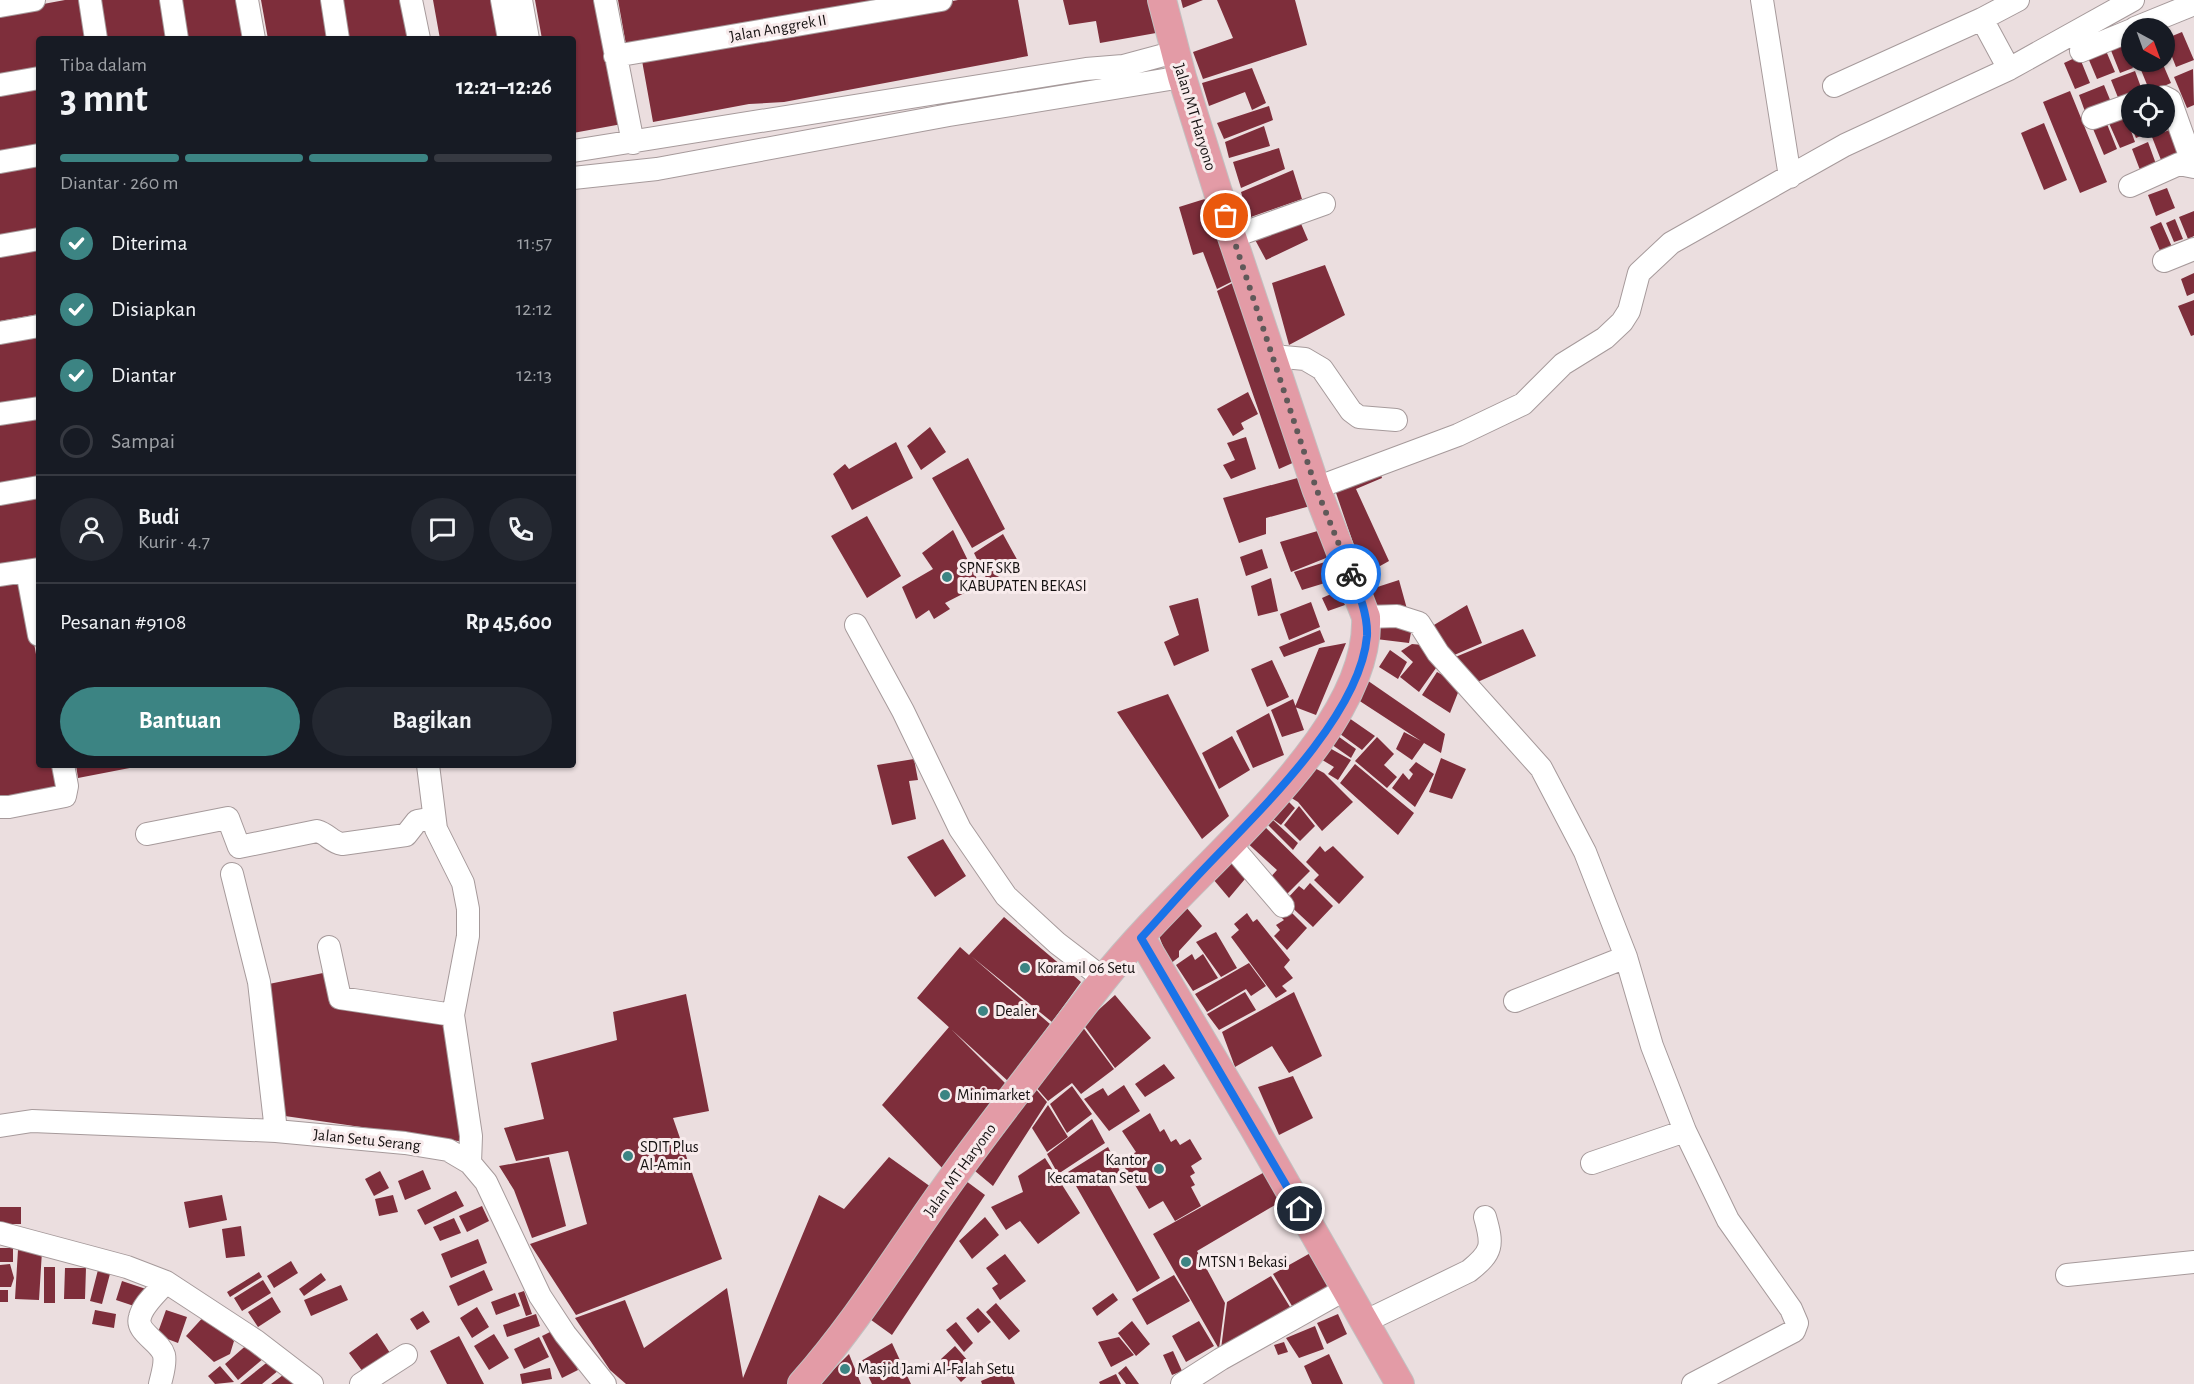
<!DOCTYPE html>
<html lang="id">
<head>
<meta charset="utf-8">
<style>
  :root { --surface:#171b24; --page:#242831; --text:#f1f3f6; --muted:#9ea1a6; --line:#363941; --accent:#3c8483 }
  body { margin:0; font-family:"Alegreya Sans",sans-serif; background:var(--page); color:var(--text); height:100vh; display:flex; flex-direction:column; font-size:22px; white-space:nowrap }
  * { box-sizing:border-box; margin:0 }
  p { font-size:20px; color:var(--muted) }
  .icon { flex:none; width:33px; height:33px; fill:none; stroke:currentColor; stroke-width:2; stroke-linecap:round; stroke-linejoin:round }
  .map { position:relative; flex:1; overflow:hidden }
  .side { position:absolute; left:36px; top:36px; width:540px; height:732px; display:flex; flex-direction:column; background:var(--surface); border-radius:6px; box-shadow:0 2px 4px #0004 }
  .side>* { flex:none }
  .needle { width:39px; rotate:139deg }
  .fabs { position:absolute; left:2121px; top:18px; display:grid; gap:12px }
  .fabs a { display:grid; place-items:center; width:54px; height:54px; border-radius:50%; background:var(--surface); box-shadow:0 2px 4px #0004; font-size:30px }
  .pin { position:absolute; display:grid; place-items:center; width:51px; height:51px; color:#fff; margin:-26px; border:3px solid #fff; border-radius:50%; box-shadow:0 2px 6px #0007 }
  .courier { position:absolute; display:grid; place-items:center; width:60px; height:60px; margin:-30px; border:4px solid #1a73e8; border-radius:50%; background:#fff; color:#222; box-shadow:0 2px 8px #0007 }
  .headline em { font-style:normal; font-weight:600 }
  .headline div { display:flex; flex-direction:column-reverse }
  .headline { display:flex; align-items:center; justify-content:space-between; height:102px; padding:0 24px }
  h1 { font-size:39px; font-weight:600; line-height:45px }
  .bar { display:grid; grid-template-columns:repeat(4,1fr); gap:9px 6px; align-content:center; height:72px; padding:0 24px }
  .bar i { height:8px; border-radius:4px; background:var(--line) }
  .bar .active { background:var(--accent) }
  .bar p { grid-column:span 4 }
  .line { display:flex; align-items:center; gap:15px; padding:0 24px; border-top:2px solid var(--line) }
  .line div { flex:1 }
  .round { display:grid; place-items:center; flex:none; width:63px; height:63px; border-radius:32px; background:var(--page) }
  ol { padding:0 24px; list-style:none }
  li { display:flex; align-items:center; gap:18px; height:66px }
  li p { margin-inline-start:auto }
  li .icon { padding:6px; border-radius:50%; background:var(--accent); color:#fff; stroke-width:4 }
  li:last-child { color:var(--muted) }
  li i { width:33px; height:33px; border:3px solid var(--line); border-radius:50% }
  .primary-button { display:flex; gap:12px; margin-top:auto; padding:12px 24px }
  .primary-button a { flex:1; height:69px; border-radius:36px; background:var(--accent); color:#fff; font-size:24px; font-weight:600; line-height:69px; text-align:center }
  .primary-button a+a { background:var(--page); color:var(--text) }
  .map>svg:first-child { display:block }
  .building { fill:#7e2e3b }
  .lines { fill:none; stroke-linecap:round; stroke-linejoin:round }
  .minor-casing { stroke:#a69a9b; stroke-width:24 }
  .major-casing { stroke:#c2c1c1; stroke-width:30 }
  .minor { stroke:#fff; stroke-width:22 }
  .major { stroke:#e39ba6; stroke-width:28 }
  .done { stroke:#605959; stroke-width:6; stroke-dasharray:0 10.8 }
  .route { stroke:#1a73e8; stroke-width:8 }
  .poi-dot { fill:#3c8483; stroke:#f8ebec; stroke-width:2 }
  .labels { text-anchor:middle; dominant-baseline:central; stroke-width:6; stroke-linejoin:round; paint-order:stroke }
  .street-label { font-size:16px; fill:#151111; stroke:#f8ebec }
  .poi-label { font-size:16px; fill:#151111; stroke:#f8ebec; text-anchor:start }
</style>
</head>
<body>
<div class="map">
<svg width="2194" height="1384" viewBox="0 0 2194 1384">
  <rect width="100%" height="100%" fill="#ebdedf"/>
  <path class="building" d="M65,0H83L90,39H39V74L0,81V12Z
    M99,0H163L170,39H106Z
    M179,0H243L250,39H186Z
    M261,0H326L333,39H268Z
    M342,0H407L413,39H349Z
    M433,0H497L504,39H440Z
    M535,0H600L622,124L573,133V39H542Z
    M618,0H884L627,50Z
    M958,0H1018L1028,56L784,102L749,104L653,122L641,55L772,35Z
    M1063,0H1150L1156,33L1100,43L1096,21L1069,25Z
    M1181,0H1203L1183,8Z
    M1217,0H1295L1307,45L1203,79L1193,52L1233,38Z
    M2182,32L2194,60L2176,67L2165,39Z
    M2122,43L2133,68L2120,73L2110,48Z
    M2104,46L2115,72L2097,79L2086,53Z
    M2079,56L2090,83L2075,89L2064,63Z
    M2162,62L2171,83L2150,92L2141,70Z
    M1252,68L1266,103L1252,110L1245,92L1209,106L1202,83Z
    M2193,69L2194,105L2187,108L2174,77Z
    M2135,71L2142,90L2119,100L2111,80Z
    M39,81V150L0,158V88Z
    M2104,85L2113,107L2087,117L2079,95Z
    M2070,91L2107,182L2080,193L2043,102Z
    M1269,106L1273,120L1224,139L1217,123Z
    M2132,113V128H2151L2152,131L2136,138L2126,115Z
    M2125,114L2135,142L2120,148L2108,121Z
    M2105,119L2117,149L2104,155L2091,124Z
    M2044,123L2067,180L2044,190L2021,133Z
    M1264,126L1270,146L1229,158L1225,142Z
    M2174,128L2183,151L2161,160L2152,137Z
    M2148,142L2156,164L2140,170L2132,149Z
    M1279,148L1285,169L1241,188L1233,162Z
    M39,159V228L0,236V167Z
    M1293,170L1302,199L1248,218L1241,192Z
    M2167,188L2175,208L2156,216L2148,195Z
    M1211,197L1239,278L1217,289L1203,252L1193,255L1179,207Z
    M2194,211V236L2188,239L2179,217Z
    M1299,219L1308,240L1266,260L1253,236Z
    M2175,219L2183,239L2174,242L2166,223Z
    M2161,222L2172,247L2160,251L2150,227Z
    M39,245V314L0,321V252Z
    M1325,265L1345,315L1289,345L1272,283Z
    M2194,273V293L2187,296L2181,279Z
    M1240,279L1297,461L1279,469L1217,291Z
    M2194,300V335L2191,336L2178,306Z
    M39,333V402L0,410V341Z
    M1248,392L1258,414L1241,423L1244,429L1233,436L1217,409Z
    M39,416V485L0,493V424Z
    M930,427L946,452L921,470L907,446Z
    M1246,437L1256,469L1231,479L1223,465L1235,460L1227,443Z
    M896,442L913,478L852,510L833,474L845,464L849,469Z
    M968,458L1005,529L972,548L932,478Z
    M1379,468L1382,478L1356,489L1389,561L1364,575L1333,484Z
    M1305,476L1314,505L1266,518V534L1239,543L1223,498Z
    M39,493V562L0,569V501Z
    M867,516L901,576L867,598L831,536Z
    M953,530L980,585L945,603L950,609L934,619L929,610L916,619L902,587L933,569L922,553Z
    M1321,530L1331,556L1291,572L1280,542Z
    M1003,534L1020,565L988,582L974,553Z
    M1262,549L1268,568L1246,576L1240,557Z
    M1334,559L1338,579L1302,590L1294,572Z
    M22,576L39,671V765H56L61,792L0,803V580Z
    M1271,578L1278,611L1258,616L1251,586Z
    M1399,580L1407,609L1374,613L1368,590Z
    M1340,590L1345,605L1328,611L1322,598Z
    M1198,598L1209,651L1174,666L1164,642L1179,635L1169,606Z
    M1311,602L1320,627L1289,640L1280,614Z
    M1467,605L1482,643L1452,656L1429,628Z
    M1382,619L1413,622L1409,643L1376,639Z
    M1523,629L1536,656L1473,684L1453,658Z
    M1320,630L1325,642L1284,657L1279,647Z
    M1346,643L1316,715L1295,707L1319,648Z
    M1412,644L1423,645L1441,661L1419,692L1400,677L1413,662L1401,651Z
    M1390,650L1407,662L1398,679L1379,667Z
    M1272,660L1289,697L1267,707L1251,669Z
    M1437,672L1461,685L1450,713L1422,695Z
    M1361,676L1445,734L1441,753L1424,743L1412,760L1396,749L1404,732L1421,741L1352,696Z
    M1168,694L1229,816L1202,839L1117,712Z
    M1293,699L1304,730L1282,737L1271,710Z
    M1269,713L1284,755L1253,768L1236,731Z
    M1349,718L1375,736L1362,750L1336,731Z
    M1335,734L1356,749L1351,758L1328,742Z
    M1232,736L1250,770L1219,789L1202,753Z
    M1377,737L1394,754L1384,765L1397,777L1387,788L1355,761Z
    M1326,746L1351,760L1338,780L1328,774L1334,767L1319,758Z
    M1441,758L1466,769L1452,799L1429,792Z
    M914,759L918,780L909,781L916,819L892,825L877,765Z
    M1416,762L1434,774L1415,807L1392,788L1403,773L1409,780L1413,774L1409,770Z
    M1355,764L1414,813L1398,835L1340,783Z
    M76,765H140V766L78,778Z
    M1309,765L1324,773L1353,802L1322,831L1298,802L1285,794Z
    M1286,799L1295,808L1281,825L1270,817Z
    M1299,806L1315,826L1300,841L1284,825Z
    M1273,820L1298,843L1293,850L1268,825Z
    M1260,822L1310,871L1281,900L1266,882L1277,870L1244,840Z
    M943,839L966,876L935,897L907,857Z
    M1320,846L1325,852L1333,846L1364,877L1339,904L1314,880L1319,875L1306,862Z
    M1235,856L1250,873L1229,898L1213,879Z
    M1310,883L1333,906L1313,927L1285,901L1299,886L1304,890Z
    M1186,907L1202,926L1179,951V957L1170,964L1159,936Z
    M1287,908L1307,928L1287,950L1274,936L1280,930L1276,925L1284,920L1279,915Z
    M1247,913L1253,922L1257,919L1290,960L1284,967L1293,978L1282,986L1287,991L1276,998L1231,937L1239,930L1234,924Z
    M1004,917L1081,982L1052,1022L971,956L1050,1024L1009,1082L917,998L960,947L969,955Z
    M1216,932L1237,968L1221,977L1196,942Z
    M1192,954L1195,960L1203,954L1218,978L1193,991L1176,965Z
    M1249,963L1266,986L1251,996L1246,989L1207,1012L1195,994Z
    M323,973L333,1002L449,1018L465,1142L278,1115L264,985Z
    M1245,992L1256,1010L1219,1030L1207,1014Z
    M1294,992L1322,1056L1289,1073L1272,1046L1235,1067L1222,1032Z
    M686,994L709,1111L673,1118L722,1259L576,1315L530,1244L587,1224L568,1151L516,1161L504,1128L544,1119L531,1063L617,1040L613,1012Z
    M1115,995L1151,1038L1115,1068L1083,1024Z
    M1082,1026L1114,1069L1081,1094L1072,1083L1048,1101L1035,1086Z
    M949,1027L1007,1085L945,1171L882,1105Z
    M1164,1064L1175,1078L1145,1097L1135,1084Z
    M1293,1076L1313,1118L1279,1135L1258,1087Z
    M1124,1085L1140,1111L1109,1131L1084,1099L1103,1088L1108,1096Z
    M1072,1086L1092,1114L1067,1133L1050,1104Z
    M1034,1087L1047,1102L993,1186L969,1166Z
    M1048,1105L1068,1137L1047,1152L1032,1128Z
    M1150,1113L1160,1132L1164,1129L1171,1142L1176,1139L1180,1145L1190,1139L1202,1159L1191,1166L1195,1173L1190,1176L1195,1185L1191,1187L1201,1206L1175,1221L1163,1201L1149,1209L1121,1161L1136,1152L1122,1131Z
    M1092,1119L1105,1143L1058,1174L1047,1154Z
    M1108,1147L1122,1175L1108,1184L1160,1278L1137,1292L1068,1172Z
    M549,1157L566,1226L532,1238L514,1190L499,1166Z
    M889,1157L931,1187L841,1321L787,1384H626L610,1370L575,1318L625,1300L644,1348L727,1288L743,1378L819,1195L844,1209Z
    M1045,1158L1080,1213L1038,1244L1020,1221L1006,1230L991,1207L1023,1192L1018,1176Z
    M1270,1169L1287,1198L1197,1251L1225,1303L1219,1349L1153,1234Z
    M423,1170L431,1189L405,1200L398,1181Z
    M380,1171L389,1188L374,1196L365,1179Z
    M962,1178L985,1195L892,1335L867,1317Z
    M456,1191L464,1206L425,1225L417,1210Z
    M222,1195L227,1220L189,1228L184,1202Z
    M393,1195L398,1212L379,1216L375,1199Z
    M482,1206L489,1221L467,1232L459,1216Z
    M0,1207H21V1224H0Z
    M985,1217L999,1235L972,1259L959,1241Z
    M454,1218L461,1233L440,1241L433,1227Z
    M241,1226L245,1256L226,1258L222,1229Z
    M478,1239L487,1263L451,1278L441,1254Z
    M0,1248H13V1262H0Z
    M18,1250L42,1251L39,1300L15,1299Z
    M1314,1251L1331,1285L1292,1306L1273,1274Z
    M1005,1254L1026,1281L1000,1300L992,1288L998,1284L986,1268Z
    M291,1261L298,1273L274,1288L267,1276Z
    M10,1264L14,1278L11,1287H0V1265Z
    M99,1266L111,1270L102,1304L90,1301Z
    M44,1267H55V1303H44Z
    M65,1268H86L85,1299H64Z
    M484,1270L493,1290L458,1306L449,1286Z
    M259,1272L262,1277L230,1297L227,1292Z
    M321,1273L326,1280L304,1296L299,1289Z
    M1174,1275L1190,1301L1147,1325L1132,1299Z
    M1271,1276L1290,1307L1221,1349L1227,1302Z
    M263,1280L271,1293L242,1311L234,1298Z
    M122,1281L146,1289L140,1308L116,1300Z
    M341,1285L348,1300L311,1316L304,1300Z
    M0,1290H8V1302H0Z
    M524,1291L532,1314L526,1316L518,1293Z
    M515,1293L520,1306L496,1315L491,1302Z
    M1113,1293L1118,1300L1097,1316L1092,1308Z
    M272,1297L281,1312L258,1327L248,1312Z
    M996,1303L1020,1331L1009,1340L986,1312Z
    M477,1307L489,1327L472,1338L460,1318Z
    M978,1308L991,1322L978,1333L966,1318Z
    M95,1310L116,1314L114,1328L92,1324Z
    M166,1310L187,1317L178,1343L157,1335Z
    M423,1311L430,1322L417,1330L410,1319Z
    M206,1314L234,1341L230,1354L214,1362L186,1336Z
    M536,1314L540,1326L507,1337L503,1325Z
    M1338,1314L1347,1334L1327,1344L1317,1323Z
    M1132,1321L1150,1344L1136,1356L1118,1333Z
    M1199,1321L1214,1346L1186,1362L1172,1336Z
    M956,1322L973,1343L964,1352L946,1330Z
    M1315,1326L1324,1349L1299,1358L1286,1338Z
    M558,1328L578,1370L562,1378L542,1336Z
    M377,1333L390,1353L363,1372L349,1353Z
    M494,1334L509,1358L489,1370L474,1346Z
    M459,1336L484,1384H447L430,1351Z
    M539,1337L549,1357L524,1369L514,1349Z
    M1119,1337L1134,1355L1111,1367L1098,1342Z
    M250,1342L264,1358L238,1380L225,1364Z
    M1284,1342L1288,1352L1278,1355L1274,1345Z
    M892,1343L911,1384H872L861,1361Z
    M955,1346L975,1369L961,1382L941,1359Z
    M1173,1351L1182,1371L1172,1375L1163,1355Z
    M849,1354L861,1384H819Z
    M1329,1354L1343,1384H1312L1304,1366Z
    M270,1360L279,1370L262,1384H240Z
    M220,1366L234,1382L215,1384L208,1376Z
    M1126,1366L1139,1384H1126L1118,1373Z
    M550,1368L552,1379L522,1384L520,1374Z
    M1009,1369L1015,1384H982L981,1381Z
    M287,1372L296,1384H271Z
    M1116,1374L1121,1384H1100L1099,1382Z"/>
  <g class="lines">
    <defs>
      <path id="minor" d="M90,0L96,39
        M171,0L177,39
        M247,0L254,39
        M332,0L338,39
        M411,0L419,39
        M502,0L509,39
        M521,0L528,39
        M605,0L633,143
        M1762,0L1790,177
        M0,6L34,0
        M1982,19L2009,69
        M2135,28L2194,4
        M2081,51L2132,30
        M615,56L941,0
        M0,85L39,78
        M1834,86L1982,19L2018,0
        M2164,97L2170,100L2194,167
        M2093,118L2132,104
        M573,151L1086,69L1123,66L1175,52
        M0,162L39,155
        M573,178L657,169L949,115L1182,77
        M2130,186L2179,164L2194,167
        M1232,237L1324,204
        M0,246L39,239
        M2164,261L2194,249
        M0,333L39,326
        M1273,356L1305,359L1322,369L1351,411L1359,417L1396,420
        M0,414L39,408
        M1316,488L1458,435L1523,404L1563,364L1605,338L1622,322L1629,311L1639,273L1671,243L1845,145L2009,69L2133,0
        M0,494L39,487
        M27,571L39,635
        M0,575L39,569
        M1366,617L1397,616L1419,623L1438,653L1541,768L1562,808L1585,852L1626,957L1652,1046L1685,1131L1728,1220L1791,1309L1797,1323L1794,1331L1693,1384
        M856,625L903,711L960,829L1006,896L1057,943L1104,979
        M428,765L436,829L463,883L468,909V936L453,1015L471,1136L470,1163
        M0,807H9L65,796L67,786L63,765
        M147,834L228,818L239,847L317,831C328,834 331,842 342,844L406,835L417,821L434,818
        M1229,843L1283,906
        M232,874L259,982L276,1131
        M329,947L340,998L453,1015
        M1515,1001L1626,957
        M0,1126L32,1121L276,1131L405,1143L448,1150L470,1163L486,1182L540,1296L565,1334L605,1384
        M1592,1163L1685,1131
        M0,1233L127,1267L166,1282L256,1341L312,1384
        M2067,1275L2194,1262
        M1364,1322L1469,1271C1493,1252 1493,1245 1485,1217
        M160,1384C162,1375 166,1364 164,1355C160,1341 135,1332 140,1317C143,1304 158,1292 166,1282
        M361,1384L406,1355
        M1182,1384L1221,1359L1346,1289"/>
      <path id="major" d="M1141,938L1254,1128L1400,1384
        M802,1384C859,1320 903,1246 953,1177C1001,1111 1052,1046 1102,981C1169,897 1256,829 1319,741C1344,706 1368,661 1366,617L1316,488L1232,237L1182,77L1162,0"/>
    </defs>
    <use href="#minor" class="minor-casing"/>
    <use href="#major" class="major-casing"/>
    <use href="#minor" class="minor"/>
    <use href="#major" class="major"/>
  </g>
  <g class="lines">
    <path class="done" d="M1226,216L1316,488L1351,574"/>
    <path class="route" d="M1300,1209L1141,938C1161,916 1181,893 1202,871C1256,814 1360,717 1367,636C1368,615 1359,593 1351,574"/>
  </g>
  <g class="poi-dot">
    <circle cx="947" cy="577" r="6"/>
    <circle cx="1025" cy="968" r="6"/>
    <circle cx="983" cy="1011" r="6"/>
    <circle cx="945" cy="1095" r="6"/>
    <circle cx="628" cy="1156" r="6"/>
    <circle cx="1159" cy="1169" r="6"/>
    <circle cx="1186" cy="1262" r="6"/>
    <circle cx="845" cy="1369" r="6"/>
  </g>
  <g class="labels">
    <g class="street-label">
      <text transform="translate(778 28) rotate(-10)">Jalan Anggrek II</text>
      <text transform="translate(1195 117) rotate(73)">Jalan MT Haryono</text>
      <text transform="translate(367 1140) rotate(6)">Jalan Setu Serang</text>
      <text transform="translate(960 1170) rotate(-54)">Jalan MT Haryono</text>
    </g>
    <g class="poi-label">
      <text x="959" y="568">SPNF SKB<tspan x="959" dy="18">KABUPATEN BEKASI</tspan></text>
      <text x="1037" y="968">Koramil 06 Setu</text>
      <text x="995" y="1011">Dealer</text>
      <text x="957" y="1095">Minimarket</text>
      <text x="640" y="1147">SDIT Plus<tspan x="640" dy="18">Al-Amin</tspan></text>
      <text x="1147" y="1160" text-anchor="end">Kantor<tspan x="1147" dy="18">Kecamatan Setu</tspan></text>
      <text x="1198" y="1262">MTSN 1 Bekasi</text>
      <text x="857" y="1369">Masjid Jami Al-Falah Setu</text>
    </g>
  </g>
</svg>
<div class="fabs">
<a><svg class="needle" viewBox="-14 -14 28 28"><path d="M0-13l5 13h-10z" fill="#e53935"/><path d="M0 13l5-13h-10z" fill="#9ea1a6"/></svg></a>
<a><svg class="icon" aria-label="locate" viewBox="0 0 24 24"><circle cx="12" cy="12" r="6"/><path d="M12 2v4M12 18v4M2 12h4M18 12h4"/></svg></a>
</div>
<div class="pin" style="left:1226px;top:216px;background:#ea580c"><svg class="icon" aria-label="bag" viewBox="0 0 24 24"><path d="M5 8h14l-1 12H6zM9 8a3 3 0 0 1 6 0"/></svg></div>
<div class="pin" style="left:1300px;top:1209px;background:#1f2937"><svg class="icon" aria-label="home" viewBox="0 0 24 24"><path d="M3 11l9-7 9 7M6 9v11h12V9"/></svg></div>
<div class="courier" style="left:1351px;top:574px"><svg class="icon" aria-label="bike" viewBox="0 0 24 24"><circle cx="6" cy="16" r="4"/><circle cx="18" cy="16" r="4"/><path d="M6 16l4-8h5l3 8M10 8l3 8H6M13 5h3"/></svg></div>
<section class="side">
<div class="headline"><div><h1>3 mnt</h1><p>Tiba dalam</p></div><em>12:21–12:26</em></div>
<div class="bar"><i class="active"></i><i class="active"></i><i class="active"></i><i></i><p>Diantar · 260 m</p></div>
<ol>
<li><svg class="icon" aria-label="check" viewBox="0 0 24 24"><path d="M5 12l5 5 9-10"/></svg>Diterima<p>11:57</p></li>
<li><svg class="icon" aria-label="check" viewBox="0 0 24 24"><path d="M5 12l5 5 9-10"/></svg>Disiapkan<p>12:12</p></li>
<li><svg class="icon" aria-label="check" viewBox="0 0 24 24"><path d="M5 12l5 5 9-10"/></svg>Diantar<p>12:13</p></li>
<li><i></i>Sampai</li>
</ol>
<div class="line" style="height:108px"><a class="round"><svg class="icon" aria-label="person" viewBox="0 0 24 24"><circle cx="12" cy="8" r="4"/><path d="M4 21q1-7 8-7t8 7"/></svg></a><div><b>Budi</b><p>Kurir · 4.7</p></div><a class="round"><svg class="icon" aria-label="chat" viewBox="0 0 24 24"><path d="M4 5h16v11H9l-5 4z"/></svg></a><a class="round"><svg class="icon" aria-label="phone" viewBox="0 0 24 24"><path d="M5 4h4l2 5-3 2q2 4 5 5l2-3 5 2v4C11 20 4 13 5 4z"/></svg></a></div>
<div class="line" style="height:78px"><div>Pesanan #9108</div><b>Rp 45,600</b></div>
<div class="primary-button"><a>Bantuan</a><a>Bagikan</a></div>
</section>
</div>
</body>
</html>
